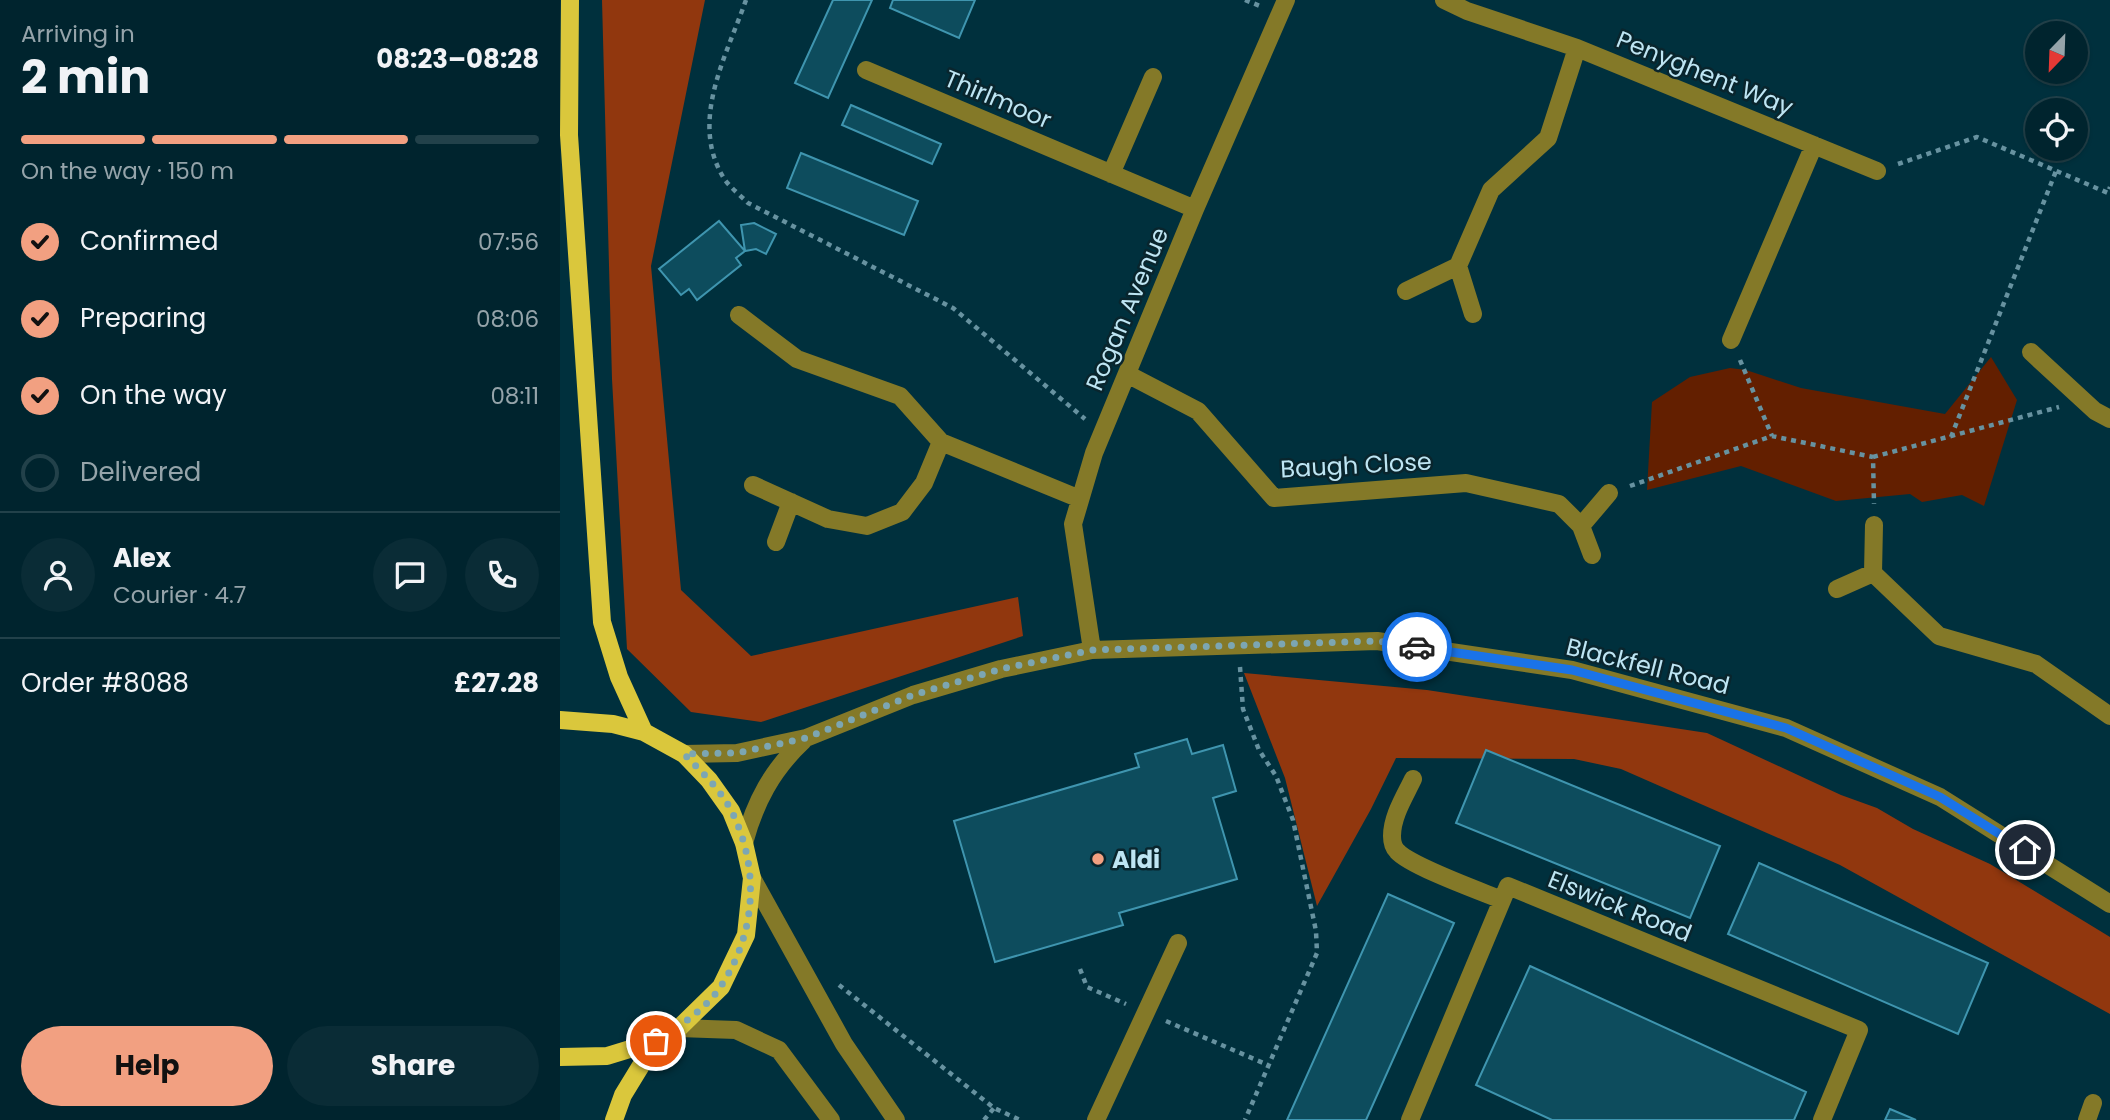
<!DOCTYPE html>
<html lang="en">
<head>
<meta charset="utf-8">
<style>
  :root { --surface:#00242e; --page:#0a2c36; --text:#f1f3f6; --muted:#95a4aa; --line:#22414a; --accent:#f2a081 }
  body { margin:0; font-family:Poppins,sans-serif; background:var(--page); color:var(--text); height:100vh; display:flex; flex-direction:column; font-size:26px; white-space:nowrap }
  * { box-sizing:border-box; margin:0 }
  p { font-size:23px; color:var(--muted) }
  .icon { flex:none; width:38px; height:38px; fill:none; stroke:currentColor; stroke-width:2; stroke-linecap:round; stroke-linejoin:round }
  .map { position:relative; flex:1; overflow:hidden }
  .sheet { display:flex; flex-direction:column; background:var(--surface); width:560px }
  .sheet>* { flex:none }
  .needle { width:46px; rotate:203deg }
  .fabs { position:absolute; left:1465px; top:21px; display:grid; gap:14px }
  .fabs a { display:grid; place-items:center; width:63px; height:63px; border-radius:50%; background:var(--surface); box-shadow:0 2px 5px #0004,0 0 0 2px var(--line); font-size:35px }
  .pin { position:absolute; display:grid; place-items:center; width:60px; height:60px; color:#fff; margin:-30px; border:4px solid #fff; border-radius:50%; box-shadow:0 2px 7px #0007 }
  .courier { position:absolute; display:grid; place-items:center; width:70px; height:70px; margin:-35px; border:5px solid #1a73e8; border-radius:50%; background:#fff; color:#222; box-shadow:0 2px 9px #0007 }
  .summary em { font-style:normal; font-weight:700 }
  .summary div { display:flex; flex-direction:column-reverse }
  .summary { display:flex; align-items:center; justify-content:space-between; height:119px; padding:0 21px }
  h1 { font-size:46px; font-weight:700; line-height:52px }
  .bar { display:grid; grid-template-columns:repeat(4,1fr); gap:10px 7px; align-content:center; height:84px; padding:0 21px }
  .bar i { height:9px; border-radius:5px; background:var(--line) }
  .bar .current { background:var(--accent) }
  .bar p { grid-column:span 4 }
  .line { display:flex; align-items:center; gap:18px; padding:0 21px; border-top:2px solid var(--line) }
  .line div { flex:1 }
  .round { display:grid; place-items:center; flex:none; width:74px; height:74px; border-radius:37px; background:var(--page) }
  ol { padding:0 21px; list-style:none }
  li { display:flex; align-items:center; gap:21px; height:77px }
  li p { margin-inline-start:auto }
  li .icon { padding:7px; border-radius:50%; background:var(--accent); color:#111; stroke-width:4 }
  li:last-child { color:var(--muted) }
  li i { width:38px; height:38px; border:4px solid var(--line); border-radius:50% }
  .cta { display:flex; gap:14px; margin-top:auto; padding:14px 21px }
  .cta a { flex:1; height:80px; border-radius:42px; background:var(--accent); color:#111; font-size:28px; font-weight:700; line-height:80px; text-align:center }
  .cta a+a { background:var(--page); color:var(--text) }
  main { display:flex; flex:1; min-height:0 }
  .map>svg:first-child { display:block }
  .green { fill:#631f00 }
  .forest { fill:#91370e }
  .building { fill:#0d4c5d; stroke:#3f95af; stroke-width:2 }
  .lines { fill:none; stroke-linecap:round; stroke-linejoin:round }
  .path { stroke:#6792a0; stroke-width:4.5; stroke-dasharray:5 5; stroke-linecap:butt }
  .minor { stroke:#847928; stroke-width:18 }
  .major { stroke:#dac73c; stroke-width:18 }
  .done { stroke:#7ca6b3; stroke-width:7; stroke-dasharray:0 12.6 }
  .route { stroke:#1a73e8; stroke-width:9 }
  .poi-dot { fill:#f2a081; stroke:#09252d; stroke-width:2.5 }
  .labels { text-anchor:middle; dominant-baseline:central; stroke-width:5; stroke-linejoin:round; paint-order:stroke }
  .street-label { font-size:24px; fill:#bee5f3; stroke:#09252d }
  .poi-label { font-size:24px; font-weight:bold; fill:#bee5f3; stroke:#09252d; text-anchor:start }
</style>
</head>
<body>
<main>
<section class="sheet">
<div class="summary"><div><h1>2 min</h1><p>Arriving in</p></div><em>08:23–08:28</em></div>
<div class="bar"><i class="current"></i><i class="current"></i><i class="current"></i><i></i><p>On the way · 150 m</p></div>
<ol>
<li><svg class="icon" aria-label="check" viewBox="0 0 24 24"><path d="M5 12l5 5 9-10"/></svg>Confirmed<p>07:56</p></li>
<li><svg class="icon" aria-label="check" viewBox="0 0 24 24"><path d="M5 12l5 5 9-10"/></svg>Preparing<p>08:06</p></li>
<li><svg class="icon" aria-label="check" viewBox="0 0 24 24"><path d="M5 12l5 5 9-10"/></svg>On the way<p>08:11</p></li>
<li><i></i>Delivered</li>
</ol>
<div class="line" style="height:126px"><a class="round"><svg class="icon" aria-label="person" viewBox="0 0 24 24"><circle cx="12" cy="8" r="4"/><path d="M4 21q1-7 8-7t8 7"/></svg></a><div><b>Alex</b><p>Courier · 4.7</p></div><a class="round"><svg class="icon" aria-label="chat" viewBox="0 0 24 24"><path d="M4 5h16v11H9l-5 4z"/></svg></a><a class="round"><svg class="icon" aria-label="phone" viewBox="0 0 24 24"><path d="M5 4h4l2 5-3 2q2 4 5 5l2-3 5 2v4C11 20 4 13 5 4z"/></svg></a></div>
<div class="line" style="height:91px"><div>Order #8088</div><b>£27.28</b></div>
<div class="cta"><a>Help</a><a>Share</a></div>
</section>
<div class="map">
<svg width="1550" height="1120" viewBox="0 0 1550 1120">
  <rect width="100%" height="100%" fill="#00303d"/>
  <path class="green" d="M1431,357L1457,400L1424,506L1402,495L1362,502L1350,494L1276,501L1181,466L1087,490L1092,402L1130,377L1170,368L1186,370L1241,388L1385,414Z"/>
  <path class="forest" d="M42,0H145L91,266L121,590L191,656L458,597L463,636L201,722L131,712L67,649L52,379Z
    M684,673L867,690L1147,733L1281,795L1317,808L1353,829L1430,864L1550,937V1014L1280,865L1061,769L1014,759L836,758L811,809L757,906L725,778Z"/>
  <path class="building" d="M273,0H312L268,98L235,83Z
    M333,0H415L399,38L330,8Z
    M291,105L381,144L372,164L282,125Z
    M241,153L358,201L344,235L227,188Z
    M159,221L185,251L176,258L181,265L137,300L129,289L121,295L99,269Z
    M194,223L216,234L206,254L196,249L185,251L181,225Z
    M627,739L632,754L663,745L676,791L653,798L677,879L559,913L563,925L435,962L394,821L579,767L575,754Z
    M926,750L1160,846L1130,918L896,823Z
    M1199,863L1428,963L1398,1034L1168,934Z
    M828,894L894,923L806,1120H727Z
    M970,966L1246,1092L1234,1120H992L916,1085Z
    M1330,1109L1356,1120H1325Z"/>
  <g class="lines">
    <path class="path" d="M186,0C166,57 128,123 165,180C171,188 181,196 188,203L393,308L525,419
      M685,0L700,6
      M1338,164L1417,137L1548,193L1550,187
      M1180,360L1212,436
      M1391,437L1496,171
      M1313,457L1499,407
      M1070,486L1212,436L1313,457L1314,504
      M680,667L683,709L699,750L716,776L733,820L756,931L757,953L685,1120
      M520,969L527,987L566,1004
      M279,985L434,1108L460,1120
      M606,1021L708,1065
      M424,1120L434,1108"/>
    <path class="minor" d="M884,0L907,11L1017,48L1317,171
      M306,70L635,209
      M551,174L593,77
      M846,291L898,266
      M913,314L898,266L931,190L988,138L1017,48
      M179,315L237,359L340,396L381,442L520,499
      M1171,340L1254,145
      M1471,352L1535,411L1550,419
      M567,374L638,411L714,498L906,483L999,504L1021,526L1032,555
      M193,485L268,519L307,526L342,512L364,483L381,442
      M1314,525L1313,573L1379,636L1476,664L1550,716
      M1021,526L1049,493
      M216,542L231,502
      M1277,589L1313,573
      M532,650L513,524L534,453L635,209L726,0
      M124,754L177,753L246,738L353,695L441,669L532,650L817,641L1012,670L1226,728L1380,797L1550,904
      M853,779C845,796 832,816 832,836C832,841 833,847 837,851C850,866 920,891 942,900
      M184,843C195,802 212,770 243,741
      M192,878L284,1044L336,1120
      M119,1028L176,1030L219,1050L271,1120
      M536,1120L618,943
      M850,1120L948,886L1299,1030L1262,1120
      M1527,1120L1533,1103"/>
    <path class="major" d="M10,0L9,135L42,622L59,677L84,732
      M0,720L53,724L84,732L124,754L149,780L171,811L184,843L192,878L186,935L161,987L119,1028L96,1041L47,1056L0,1057
      M54,1120L63,1095L96,1041"/>
  </g>
  <g class="lines">
    <path class="done" d="M96,1041C117,1029 148,1007 161,986C196,933 200,869 172,812C161,790 142,772 124,754L177,753L246,738L353,695L441,669L532,650L817,641L857,647"/>
    <path class="route" d="M857,647L1012,670L1226,728L1380,797L1465,850"/>
  </g>
  <circle class="poi-dot" cx="538" cy="859" r="7"/>
  <g class="labels">
    <g class="street-label">
      <text transform="translate(1145 73) rotate(22)">Penyghent Way</text>
      <text transform="translate(438 99) rotate(23)">Thirlmoor</text>
      <text transform="translate(567 309) rotate(-67)">Rogan Avenue</text>
      <text transform="translate(796 465) rotate(-3)">Baugh Close</text>
      <text transform="translate(1088 666) rotate(14)">Blackfell Road</text>
      <text transform="translate(1060 906) rotate(22)">Elswick Road</text>
    </g>
    <g class="poi-label">
      <text x="552" y="859">Aldi</text>
    </g>
  </g>
</svg>
<div class="fabs">
<a><svg class="needle" viewBox="-14 -14 28 28"><path d="M0-13l5 13h-10z" fill="#e53935"/><path d="M0 13l5-13h-10z" fill="#95a4aa"/></svg></a>
<a><svg class="icon" aria-label="locate" viewBox="0 0 24 24"><circle cx="12" cy="12" r="6"/><path d="M12 2v4M12 18v4M2 12h4M18 12h4"/></svg></a>
</div>
<div class="pin" style="left:96px;top:1041px;background:#ea580c"><svg class="icon" aria-label="bag" viewBox="0 0 24 24"><path d="M5 8h14l-1 12H6zM9 8a3 3 0 0 1 6 0"/></svg></div>
<div class="pin" style="left:1465px;top:850px;background:#1f2937"><svg class="icon" aria-label="home" viewBox="0 0 24 24"><path d="M3 11l9-7 9 7M6 9v11h12V9"/></svg></div>
<div class="courier" style="left:857px;top:647px"><svg class="icon" aria-label="car" viewBox="0 0 24 24"><path d="M5 17H2v-5l4-1 3-4h7l3 4 3 1v5h-3M9 17h6M6 11h13"/><circle cx="7" cy="17" r="2"/><circle cx="17" cy="17" r="2"/></svg></div>
</div>
</main>
</body>
</html>
